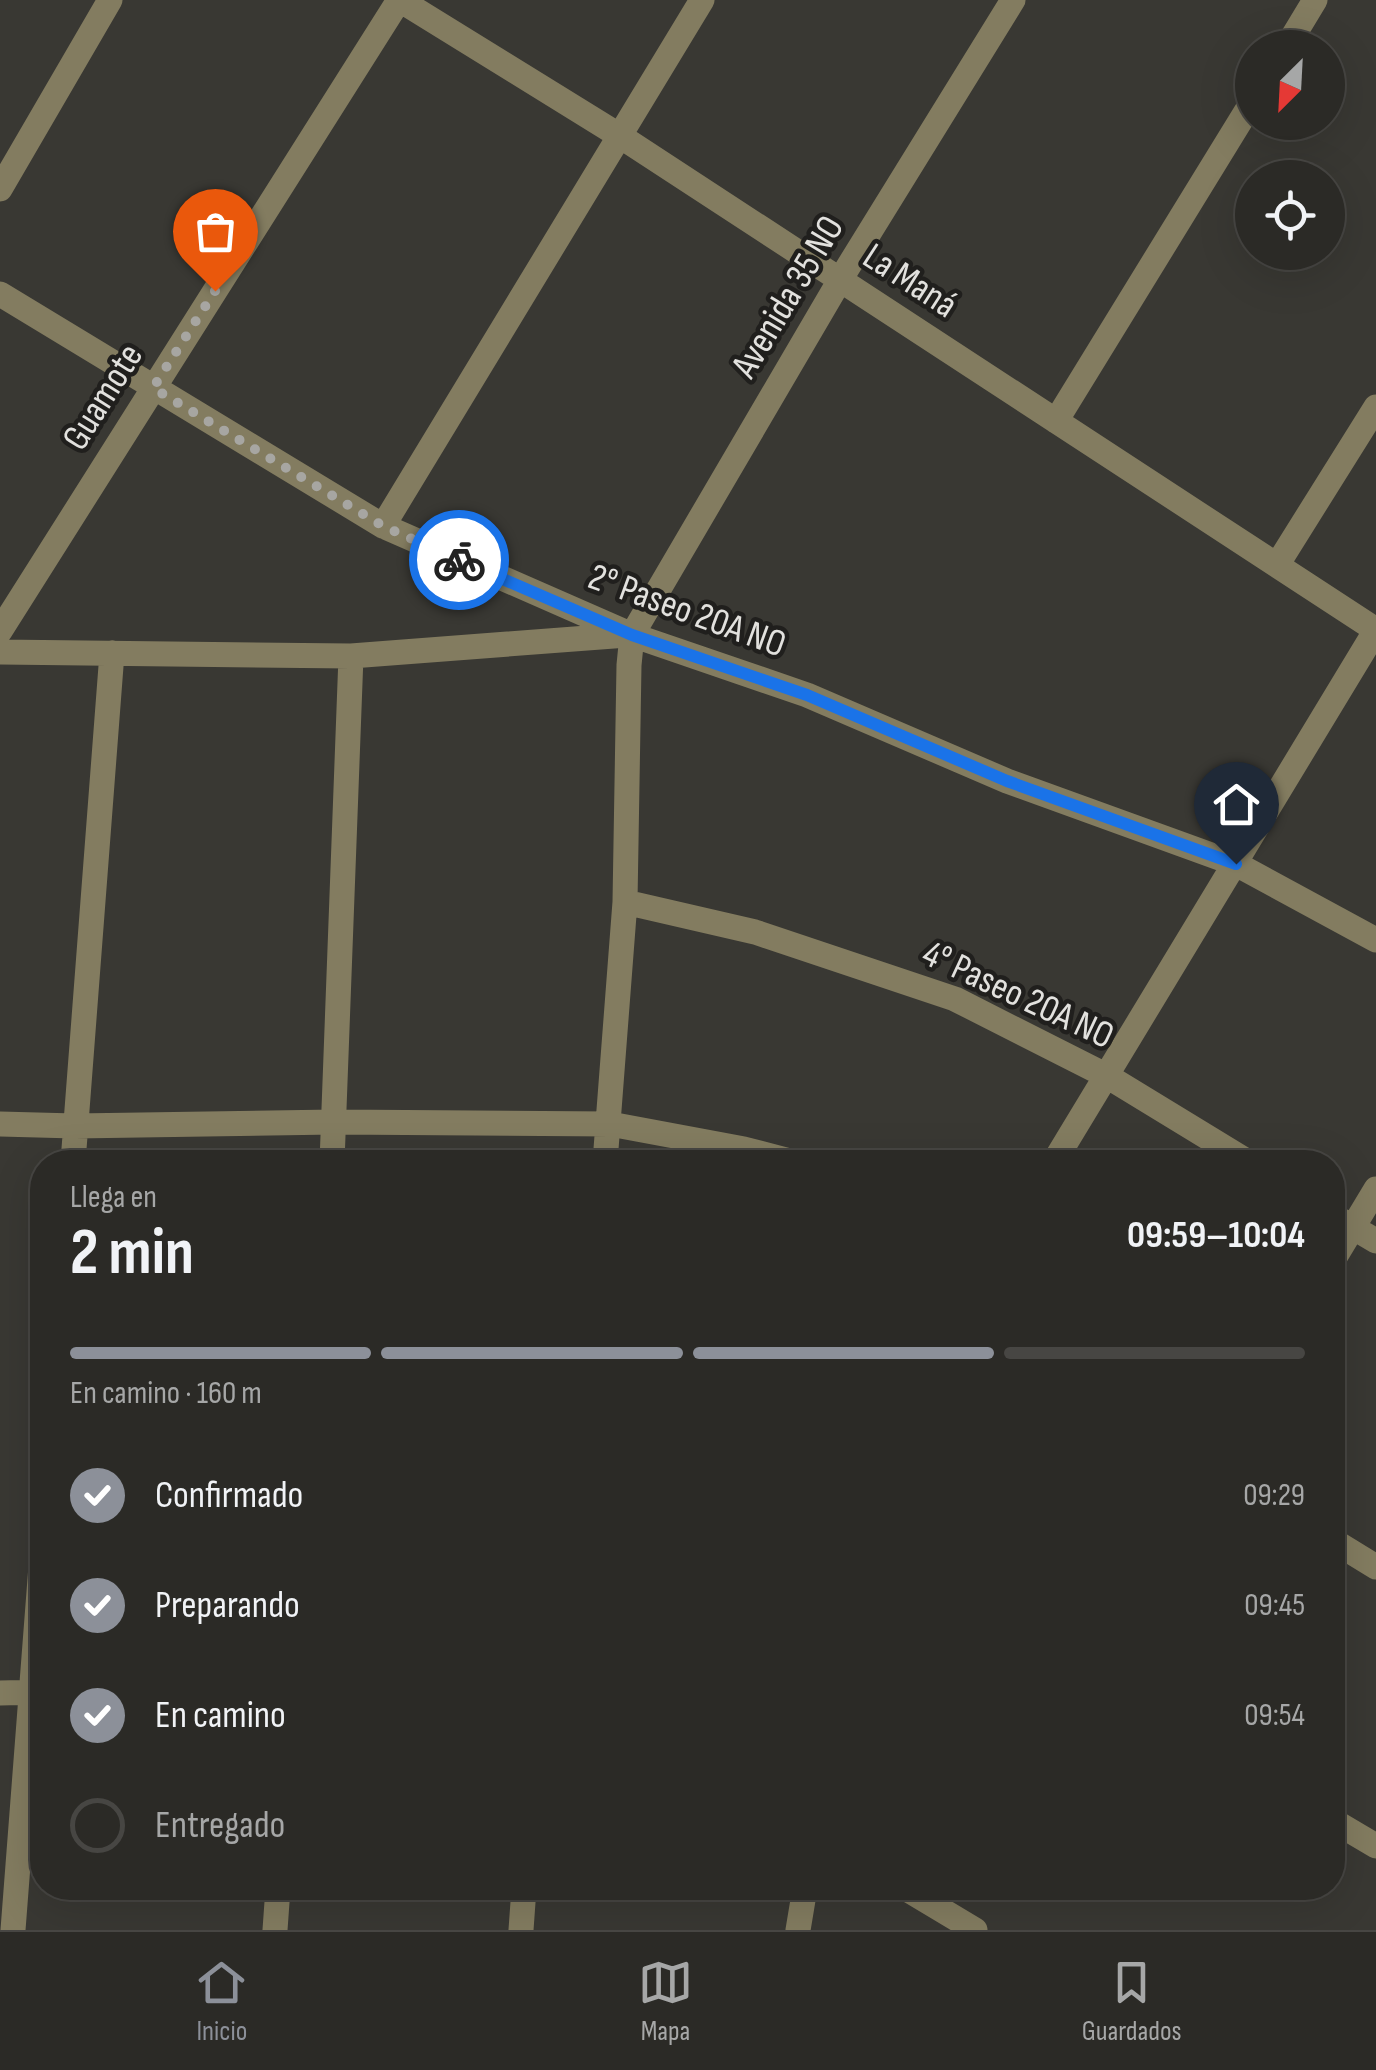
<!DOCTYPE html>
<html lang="es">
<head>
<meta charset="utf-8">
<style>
  :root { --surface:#2b2a26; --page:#373632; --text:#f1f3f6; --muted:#a6a7a7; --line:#474643; --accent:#8c9099 }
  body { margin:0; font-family:"Sofia Sans Condensed",sans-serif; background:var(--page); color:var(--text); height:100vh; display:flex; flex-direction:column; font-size:38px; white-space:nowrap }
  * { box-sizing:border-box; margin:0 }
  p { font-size:32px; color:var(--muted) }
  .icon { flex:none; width:55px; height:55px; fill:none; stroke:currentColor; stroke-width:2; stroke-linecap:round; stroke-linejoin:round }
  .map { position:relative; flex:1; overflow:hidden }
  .sheet { position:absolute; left:30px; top:1150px; width:1315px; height:750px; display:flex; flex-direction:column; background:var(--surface); border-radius:40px; box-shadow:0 10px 40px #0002,0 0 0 2px var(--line) }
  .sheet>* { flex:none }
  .needle { width:65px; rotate:204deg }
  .controls { position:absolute; left:1235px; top:30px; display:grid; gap:20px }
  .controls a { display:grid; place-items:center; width:110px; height:110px; border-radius:50%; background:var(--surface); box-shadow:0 10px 40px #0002,0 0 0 2px var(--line); font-size:50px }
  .pin { position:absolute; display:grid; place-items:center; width:85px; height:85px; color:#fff; margin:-102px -42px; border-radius:50% 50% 50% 0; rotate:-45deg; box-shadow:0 0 10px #0007 }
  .pin .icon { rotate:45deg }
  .courier { position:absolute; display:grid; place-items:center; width:100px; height:100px; margin:-50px; border:8px solid #1a73e8; border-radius:50%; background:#fff; color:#222; box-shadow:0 2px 12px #0007 }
  .summary em { font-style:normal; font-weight:700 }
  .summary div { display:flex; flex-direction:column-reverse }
  .summary { display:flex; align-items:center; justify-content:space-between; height:170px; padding:0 40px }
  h1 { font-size:65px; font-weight:700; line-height:75px }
  .bar { display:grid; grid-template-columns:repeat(4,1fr); gap:15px 10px; align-content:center; height:120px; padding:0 40px }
  .bar i { height:12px; border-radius:8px; background:var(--line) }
  .bar .current { background:var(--accent) }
  .bar p { grid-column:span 4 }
  ol { padding:0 40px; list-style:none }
  li { display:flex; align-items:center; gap:30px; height:110px }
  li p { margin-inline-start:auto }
  li .icon { padding:10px; border-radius:50%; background:var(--accent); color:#fff; stroke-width:4 }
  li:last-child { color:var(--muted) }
  li i { width:55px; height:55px; border:5px solid var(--line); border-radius:50% }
  .menu { display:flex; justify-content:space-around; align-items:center; height:140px; border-top:2px solid var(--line); background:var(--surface); font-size:28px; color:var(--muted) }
  .menu a { display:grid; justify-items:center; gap:5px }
  .menu .current { color:var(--accent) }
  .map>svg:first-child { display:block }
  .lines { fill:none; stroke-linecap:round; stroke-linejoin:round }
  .minor { stroke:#837c60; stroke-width:25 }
  .done { stroke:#a7a6a2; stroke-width:10; stroke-dasharray:0 18 }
  .route { stroke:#1a73e8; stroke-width:12 }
  .labels { text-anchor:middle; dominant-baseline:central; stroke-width:9; stroke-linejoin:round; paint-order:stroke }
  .street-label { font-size:38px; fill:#e2e1de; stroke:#201f1d }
</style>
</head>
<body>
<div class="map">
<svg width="1376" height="1930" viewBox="0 0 1376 1930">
  <rect width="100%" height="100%" fill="#393833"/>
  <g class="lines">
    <path class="minor" d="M400,0L620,136L1376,630
      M1286,48L1315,0
      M0,189L110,0
      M0,294L383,526L632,635L807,695L1007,781L1236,864L1376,940
      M1056,421L1252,102
      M383,526L702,0
      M1277,565L1376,407
      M0,631L399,0
      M0,652L351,656L627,635
      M625,902L755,932L955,999L1107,1076L1248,1162
      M0,1124L75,1126L335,1122L610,1124L744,1149L794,1162
      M73,1162L112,653
      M332,1162L351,656
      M605,1162L625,902L629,665L632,635L840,280L1013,0
      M1054,1162L1376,630
      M1332,1215L1376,1241
      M1332,1262L1376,1189
      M1332,1540L1376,1567
      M0,1693L42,1692
      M1332,1820L1376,1846
      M905,1888L975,1930
      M13,1930L42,1553
      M275,1930L278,1888
      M521,1930L524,1888
      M798,1930L805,1888"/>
  </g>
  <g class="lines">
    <path class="done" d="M215,291L153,388L383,526L459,560"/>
    <path class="route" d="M459,560L632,635L807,695L1007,781L1236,864"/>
  </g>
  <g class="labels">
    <g class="street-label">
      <text transform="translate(910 281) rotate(33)">La Maná</text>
      <text transform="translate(788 297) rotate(-59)">Avenida 35 NO</text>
      <text transform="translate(103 397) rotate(-58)">Guamote</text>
      <text transform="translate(687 611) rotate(20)">2° Paseo 20A NO</text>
      <text transform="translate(1018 995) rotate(25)">4° Paseo 20A NO</text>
    </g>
  </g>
</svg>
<div class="controls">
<a><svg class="needle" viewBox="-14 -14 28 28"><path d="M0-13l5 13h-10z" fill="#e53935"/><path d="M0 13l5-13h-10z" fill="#a6a7a7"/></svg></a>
<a><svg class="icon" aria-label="locate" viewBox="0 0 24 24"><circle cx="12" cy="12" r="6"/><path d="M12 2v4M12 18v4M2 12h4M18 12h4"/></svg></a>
</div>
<div class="pin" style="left:215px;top:291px;background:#ea580c"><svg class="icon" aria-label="bag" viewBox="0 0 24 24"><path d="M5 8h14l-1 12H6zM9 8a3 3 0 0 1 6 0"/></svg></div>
<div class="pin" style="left:1236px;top:864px;background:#1f2937"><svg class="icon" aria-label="home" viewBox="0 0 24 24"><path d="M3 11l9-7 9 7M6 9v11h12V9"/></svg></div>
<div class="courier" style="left:459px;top:560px"><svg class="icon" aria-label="bike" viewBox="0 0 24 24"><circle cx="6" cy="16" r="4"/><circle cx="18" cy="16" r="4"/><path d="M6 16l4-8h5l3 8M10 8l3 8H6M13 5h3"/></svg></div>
<section class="sheet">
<div class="summary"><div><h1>2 min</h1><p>Llega en</p></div><em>09:59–10:04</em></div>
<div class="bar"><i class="current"></i><i class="current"></i><i class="current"></i><i></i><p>En camino · 160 m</p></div>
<ol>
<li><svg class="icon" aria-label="check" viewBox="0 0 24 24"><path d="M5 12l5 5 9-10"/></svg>Confirmado<p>09:29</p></li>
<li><svg class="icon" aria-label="check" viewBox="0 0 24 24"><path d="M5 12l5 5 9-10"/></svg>Preparando<p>09:45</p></li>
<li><svg class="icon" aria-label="check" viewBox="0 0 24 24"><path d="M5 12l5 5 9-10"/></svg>En camino<p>09:54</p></li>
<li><i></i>Entregado</li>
</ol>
</section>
</div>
<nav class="menu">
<a class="current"><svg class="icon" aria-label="home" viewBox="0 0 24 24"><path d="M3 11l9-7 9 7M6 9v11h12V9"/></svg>Inicio</a>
<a><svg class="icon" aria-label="map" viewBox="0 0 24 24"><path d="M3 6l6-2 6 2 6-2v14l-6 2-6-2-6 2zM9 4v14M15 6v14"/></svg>Mapa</a>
<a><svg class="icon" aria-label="saved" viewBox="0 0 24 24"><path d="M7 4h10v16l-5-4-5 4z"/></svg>Guardados</a>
</nav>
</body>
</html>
